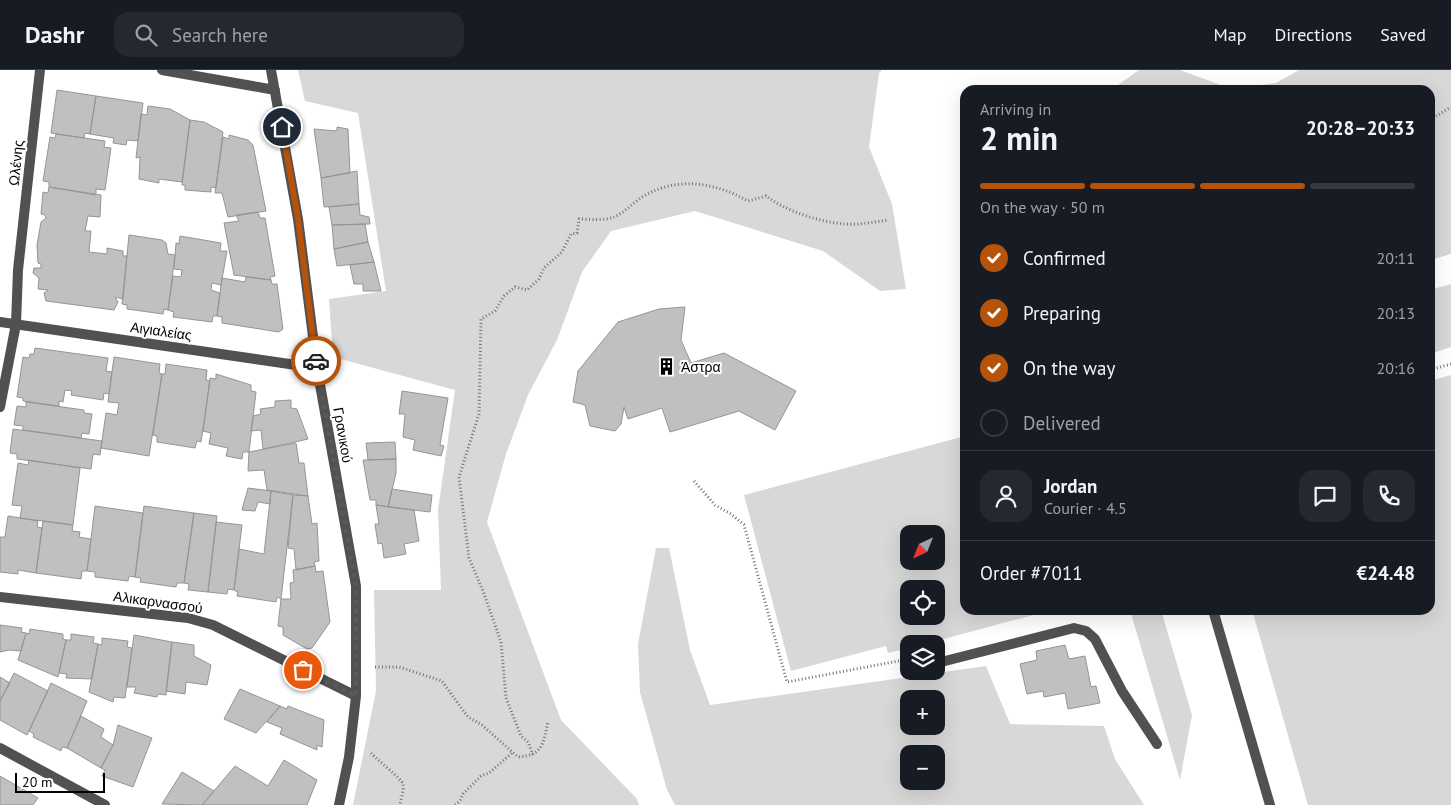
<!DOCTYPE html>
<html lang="en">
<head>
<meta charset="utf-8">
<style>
  :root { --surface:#171b24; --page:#242831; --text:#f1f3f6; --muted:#9ea1a6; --line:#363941; --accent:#b45309 }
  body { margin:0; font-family:"PT Sans",sans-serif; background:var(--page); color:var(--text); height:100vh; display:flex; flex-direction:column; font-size:19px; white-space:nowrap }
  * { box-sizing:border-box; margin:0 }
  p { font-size:16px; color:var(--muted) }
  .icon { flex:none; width:28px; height:28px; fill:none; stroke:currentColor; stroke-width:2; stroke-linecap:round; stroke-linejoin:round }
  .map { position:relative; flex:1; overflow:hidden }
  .details { position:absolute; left:960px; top:15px; width:475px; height:530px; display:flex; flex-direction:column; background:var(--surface); border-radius:15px; box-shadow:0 5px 20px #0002 }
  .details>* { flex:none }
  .needle { width:32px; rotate:223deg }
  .controls { position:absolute; left:900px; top:455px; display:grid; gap:10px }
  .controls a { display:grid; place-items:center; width:45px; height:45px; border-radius:10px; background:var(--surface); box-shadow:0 5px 20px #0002; font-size:25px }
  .scale { position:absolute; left:15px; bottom:12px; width:90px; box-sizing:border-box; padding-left:5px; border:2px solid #000; border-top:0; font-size:14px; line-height:18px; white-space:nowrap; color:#000; -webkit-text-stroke:4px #fff; paint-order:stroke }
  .pin { position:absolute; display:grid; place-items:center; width:42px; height:42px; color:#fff; margin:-21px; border:2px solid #fff; border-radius:50%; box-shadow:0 1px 5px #0007 }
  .courier { position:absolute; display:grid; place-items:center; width:50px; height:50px; margin:-25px; border:4px solid #b45309; border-radius:50%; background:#fff; color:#222; box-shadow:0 1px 6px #0007 }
  .summary em { font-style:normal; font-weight:700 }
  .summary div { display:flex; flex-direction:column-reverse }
  .summary { display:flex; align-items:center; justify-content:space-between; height:85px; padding:0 20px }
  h1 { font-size:32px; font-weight:700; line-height:38px }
  .bar { display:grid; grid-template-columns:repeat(4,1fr); gap:8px 5px; align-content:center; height:60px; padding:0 20px }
  .bar i { height:6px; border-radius:4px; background:var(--line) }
  .bar .on { background:var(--accent) }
  .bar p { grid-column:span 4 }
  .line { display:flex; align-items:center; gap:12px; padding:0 20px; border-top:1px solid var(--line) }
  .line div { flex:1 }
  .round { display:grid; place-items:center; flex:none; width:52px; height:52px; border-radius:15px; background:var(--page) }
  ol { padding:0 20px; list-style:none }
  li { display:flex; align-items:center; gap:15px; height:55px }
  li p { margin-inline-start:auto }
  li .icon { padding:5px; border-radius:50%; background:var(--accent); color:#fff; stroke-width:4 }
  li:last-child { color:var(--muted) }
  li i { width:28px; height:28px; border:2px solid var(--line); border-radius:50% }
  header { display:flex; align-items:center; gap:30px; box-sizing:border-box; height:70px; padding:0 25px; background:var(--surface); border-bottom:1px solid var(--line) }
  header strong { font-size:24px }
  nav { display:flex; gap:28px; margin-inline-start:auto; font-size:18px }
  .search { width:350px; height:45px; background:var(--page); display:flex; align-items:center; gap:12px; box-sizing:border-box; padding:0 18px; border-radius:15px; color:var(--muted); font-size:19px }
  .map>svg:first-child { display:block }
  .green { fill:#d8d8d8; fill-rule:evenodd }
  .building { fill:#c0c0c0; stroke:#959595 }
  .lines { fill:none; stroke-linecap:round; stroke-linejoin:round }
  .path { stroke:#737373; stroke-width:3; stroke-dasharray:1 2.5; stroke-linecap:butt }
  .lane { stroke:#515151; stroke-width:10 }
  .street { stroke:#515151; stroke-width:10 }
  .done { stroke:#595959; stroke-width:5; stroke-dasharray:0 9 }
  .route { stroke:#b45309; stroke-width:6 }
  .labels { text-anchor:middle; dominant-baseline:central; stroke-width:4; stroke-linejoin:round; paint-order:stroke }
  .street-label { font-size:14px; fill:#000; stroke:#fff }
  .poi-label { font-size:14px; fill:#000; stroke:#fff; text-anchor:start }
</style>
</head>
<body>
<header>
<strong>Dashr</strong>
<div class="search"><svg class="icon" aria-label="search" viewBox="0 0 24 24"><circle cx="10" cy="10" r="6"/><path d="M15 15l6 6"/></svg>Search here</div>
<nav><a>Map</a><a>Directions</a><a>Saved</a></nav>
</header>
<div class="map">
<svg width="1451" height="735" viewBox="0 0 1451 735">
  <rect width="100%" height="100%" fill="#fff"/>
  <path class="green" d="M298,0H882L879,3L869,77L892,134L906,219L880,221L823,181L695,141L611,161L582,202L557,270L528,325L506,384L487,452L561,650L637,729L639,735H353L376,621L374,520H441L438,440L455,320L333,287L329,229L386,221L358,43L305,31Z
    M1139,0H1180L1232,19L1276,13L1299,0H1451V184L1430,190V20H1111Z
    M1451,214V277L1430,284V220Z
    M1451,305V735H1308L1252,540H1430V311Z
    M965,366V540H1052L925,574H909V578L888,583L886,576L791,601L744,425ZM909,464H936V491H909ZM909,519H936V546H909Z
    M656,478H669L690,580L710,635L986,596L1010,654L1104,656L1115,689L1144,735H675L667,720L640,622L638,574ZM909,629H936V656H909ZM909,684H936V711H909Z
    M1130,540H1161L1192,645L1180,710Z"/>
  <path class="building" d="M57,20L96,26L90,64L85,63L84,68L51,63Z
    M96,26L143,33L138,71L127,70L126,75L113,73L114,68L90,64Z
    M148,36L170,39L190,50L182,112L159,109V113L139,109L140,87L136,88L138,71L141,44L147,45Z
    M190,50L204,52L223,62L216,118L211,117V122L185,120V115H182Z
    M337,57L348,59L350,103L321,108L314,59L337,61Z
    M56,64L105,71L104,77L111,78L105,120L96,119V125L49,117V112L43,111L50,67L55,68Z
    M229,65L248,70L253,75L266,141L228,147L222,123H215L223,67L229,69Z
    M357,101L359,134L324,137L321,108Z
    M49,117L101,125L100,147L88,146L85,161H91L89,182L107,184V178L123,181V186H127L123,229L115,227L118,232L114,240L46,231L44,223L48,220L38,219L39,208L33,203L34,198H41V194L38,193L37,175L41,152L46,148L45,145L41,144L43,122L48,123Z
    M359,134L360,145L369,147L370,154L332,155L329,137Z
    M258,142L260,148H265L275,206L270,207L271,210L234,205L224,153L239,151L236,145Z
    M365,154L368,172L334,179L332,155Z
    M129,165L162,170L166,173L168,184L175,185L168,240L164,239L163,244L127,239V235L122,234Z
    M180,166L221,173L220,181H227L221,215L212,213L211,220L220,223L217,246H213L212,252L173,247L174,242L168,240L173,206L181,207L182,200L174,199L176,173L179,174Z
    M368,172L374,192L337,196L334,179Z
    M374,192L381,221H363V214H354L350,195Z
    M246,207L271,210L272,214H277L283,259L279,262L222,253V247L217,246L222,208L245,212Z
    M685,237L681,270L691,293L724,283L796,321L775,360L739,341L670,362L662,338L628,349L624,337L621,354L615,361L590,356L585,335L573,332L578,301L618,252L659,239Z
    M35,278L108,288L106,301L112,302L109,324L104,323L103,330L71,325L72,321L65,320L63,332L59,331V336L23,331V328L17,327L23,287L29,288L30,284H34Z
    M114,287L160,294L159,303L162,304L149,386L101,378L106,343L117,345L119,333L108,332Z
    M166,294L207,300L206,310L210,311L201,372L197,371L195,378L157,372V366L153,365L162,304H165Z
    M216,304L251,315V321L256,322L249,382H243L242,389L226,386L228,378L209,374L211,363L203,361L210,308L216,309Z
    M402,321L448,328L440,375L444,376L441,386L413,380L415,370L403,367L405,344H399Z
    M291,330V338L297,339L308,369L263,379L261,360L251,361L253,346L261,344L260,339L275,337V331Z
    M26,332L84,340V343L92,344L89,364L82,363L81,368L23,360V356L14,355L17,336L26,337Z
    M13,359L102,371L100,385L93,384L91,399L17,389V384L10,383Z
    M395,372L396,389L368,390L366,373Z
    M296,373L299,393H304L308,426L267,420L264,400L248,401L249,382Z
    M396,389V403L388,437L376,435V430H370L363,390Z
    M29,390L80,398L73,455L20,448L22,436L12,435L18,393L28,395Z
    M248,418L271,421L270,434L258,432L255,441L242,440Z
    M392,419L432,425L430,442L388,437Z
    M271,421L293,425L281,529L277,527L276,532L237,526L238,522L234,520L239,479L264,484Z
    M293,425L308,426L312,454L317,453L319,491L314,492L315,496L296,500L294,479L288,478Z
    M376,435L414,440L419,471L404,474L406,484L384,488L382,473L378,474L375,454H379Z
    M95,436L143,443L135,507L129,506L128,511L95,507V502L87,501Z
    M144,436L194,443L184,513H177L176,517L140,512L141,508L135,507Z
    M194,443L217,446L208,522L188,520L189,514L184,513Z
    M8,446L38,451L37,457L42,458L36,503L18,500V504L0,502V467H5Z
    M43,451L73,455L72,461L80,462L79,467L91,469L87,501H82L81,509L36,503Z
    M216,452L242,455L234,520L228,519L227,524L208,522Z
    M315,496L316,502L323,501L330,552L312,578L307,579L283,565V557L278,556L281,529H291L290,513L294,512L293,500Z
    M0,555L22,558L21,562L26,563L21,581L9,580L0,582Z
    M30,559L63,564V569L66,570L58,607L18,590L26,563L29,564Z
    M71,564L94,567L93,573L98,574L92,609L66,608L67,604L59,603L66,570H71Z
    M134,565L172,572L166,625L158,624L157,627L134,623L136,617H127Z
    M102,568L128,571L127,577L132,578L125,628L114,627L113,632L89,622L98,574L102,575Z
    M172,572L194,575V586L211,595L207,615L186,612L185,624L166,621Z
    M1065,575L1069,589L1085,586L1091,617L1096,616L1100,633L1068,639L1065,623L1044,627L1043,621L1027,624L1020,594L1037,590L1036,581Z
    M14,603L48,621L27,665L0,650V631Z
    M0,607L10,613L0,631Z
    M51,613L87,631L67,678L62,677L61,681L33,667L34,664L29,661Z
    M240,619L280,636L256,663L224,649Z
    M280,636L287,639L288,636L324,650L322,677L317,675V680L280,664L282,658L267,652Z
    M81,646L104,659L101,667L113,675L101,698L67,678Z
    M118,655L152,668L133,717L102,706L105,700L101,698L113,675Z
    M284,690L317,710L307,735H202L235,696L268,716Z
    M182,702L214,721L202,735L162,734Z
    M0,706L38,728L33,735H0Z"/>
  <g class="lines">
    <path class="path" d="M1430,50L1451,37
      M1430,300L1451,294
      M694,411L715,435L731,444L744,455L787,612L909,589
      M375,597H399L442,611L468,647L482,655L518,687C543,685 543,674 548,652
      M371,683C377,690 402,709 403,714C404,720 401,729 400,735
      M533,685L528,672L521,666L506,628L501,572L483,521L469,488L459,407L479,344L481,249L495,241L504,226L515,217L527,220L539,209L544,198L562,182L571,164L577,163L579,149C589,149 605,151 614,147C624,143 633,133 642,127C677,106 714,112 748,131L766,126C786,141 819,152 845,154C859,155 874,152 888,150
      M455,735L460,731L463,724L481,706L489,703L512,683"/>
    <path class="lane" d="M1213,540L1270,735
      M945,591L1074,558L1086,561L1095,569L1122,621L1157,674"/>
    <path class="street" d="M162,0L275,20
      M271,0L298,149L317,298L356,516V626L349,687L339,735
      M0,252L317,298
      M0,337L16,254L18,200L40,0
      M0,527L188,548L213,555L356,626
      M0,678L105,735"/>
  </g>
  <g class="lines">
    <path class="done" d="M303,600L356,626V516L316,291"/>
    <path class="route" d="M282,57L298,149L316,291"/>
  </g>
  <defs>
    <symbol id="building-bare" viewBox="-9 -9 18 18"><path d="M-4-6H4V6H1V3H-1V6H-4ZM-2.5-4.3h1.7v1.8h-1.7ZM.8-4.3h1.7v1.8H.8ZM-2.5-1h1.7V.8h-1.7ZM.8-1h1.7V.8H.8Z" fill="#000" stroke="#fff" stroke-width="2.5" paint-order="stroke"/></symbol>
  </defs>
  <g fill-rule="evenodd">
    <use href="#building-bare" x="654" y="284" width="25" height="25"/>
  </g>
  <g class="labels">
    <g class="street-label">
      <text transform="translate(16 93) rotate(-84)">Ωλένης</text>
      <text transform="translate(161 261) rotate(8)">Αιγιαλείας</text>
      <text transform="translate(343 365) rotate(80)">Γρανικού</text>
      <text transform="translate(158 532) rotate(8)">Αλικαρνασσού</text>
    </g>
    <g class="poi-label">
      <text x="681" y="297">Άστρα</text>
    </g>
  </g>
</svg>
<div class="controls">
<a><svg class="needle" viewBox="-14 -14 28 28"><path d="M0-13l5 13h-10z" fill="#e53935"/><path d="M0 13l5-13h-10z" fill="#9ea1a6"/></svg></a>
<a><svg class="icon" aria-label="locate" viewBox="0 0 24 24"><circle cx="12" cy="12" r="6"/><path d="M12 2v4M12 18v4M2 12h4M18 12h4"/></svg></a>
<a><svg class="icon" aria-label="layers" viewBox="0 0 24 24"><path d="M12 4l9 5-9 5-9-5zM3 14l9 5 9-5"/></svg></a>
<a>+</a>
<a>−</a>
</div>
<div class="scale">20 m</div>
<div class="pin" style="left:303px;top:600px;background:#ea580c"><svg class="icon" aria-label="bag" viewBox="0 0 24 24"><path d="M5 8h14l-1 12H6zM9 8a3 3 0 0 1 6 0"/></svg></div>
<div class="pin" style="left:282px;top:57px;background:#1f2937"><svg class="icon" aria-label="home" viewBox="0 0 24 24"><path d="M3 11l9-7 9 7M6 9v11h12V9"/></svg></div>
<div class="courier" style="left:316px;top:291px"><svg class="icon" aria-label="car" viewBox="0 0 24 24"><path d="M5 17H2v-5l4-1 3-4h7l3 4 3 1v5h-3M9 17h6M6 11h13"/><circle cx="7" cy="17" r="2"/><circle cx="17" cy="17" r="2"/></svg></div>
<section class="details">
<div class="summary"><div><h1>2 min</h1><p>Arriving in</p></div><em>20:28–20:33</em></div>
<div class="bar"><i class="on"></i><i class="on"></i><i class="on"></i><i></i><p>On the way · 50 m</p></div>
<ol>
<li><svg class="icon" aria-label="check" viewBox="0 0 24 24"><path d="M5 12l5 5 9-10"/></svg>Confirmed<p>20:11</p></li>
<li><svg class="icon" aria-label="check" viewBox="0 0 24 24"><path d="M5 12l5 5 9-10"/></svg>Preparing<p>20:13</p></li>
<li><svg class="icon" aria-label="check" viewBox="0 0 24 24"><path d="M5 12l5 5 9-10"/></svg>On the way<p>20:16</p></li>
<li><i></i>Delivered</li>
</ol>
<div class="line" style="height:90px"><a class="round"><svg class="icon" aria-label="person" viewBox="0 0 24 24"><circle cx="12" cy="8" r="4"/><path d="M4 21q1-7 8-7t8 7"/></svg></a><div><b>Jordan</b><p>Courier · 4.5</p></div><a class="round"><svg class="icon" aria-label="chat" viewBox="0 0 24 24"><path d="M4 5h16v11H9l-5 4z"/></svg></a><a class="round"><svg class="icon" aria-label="phone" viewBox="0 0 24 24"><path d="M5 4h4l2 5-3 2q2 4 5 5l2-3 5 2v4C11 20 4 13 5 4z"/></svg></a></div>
<div class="line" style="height:65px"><div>Order #7011</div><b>€24.48</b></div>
</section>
</div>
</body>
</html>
